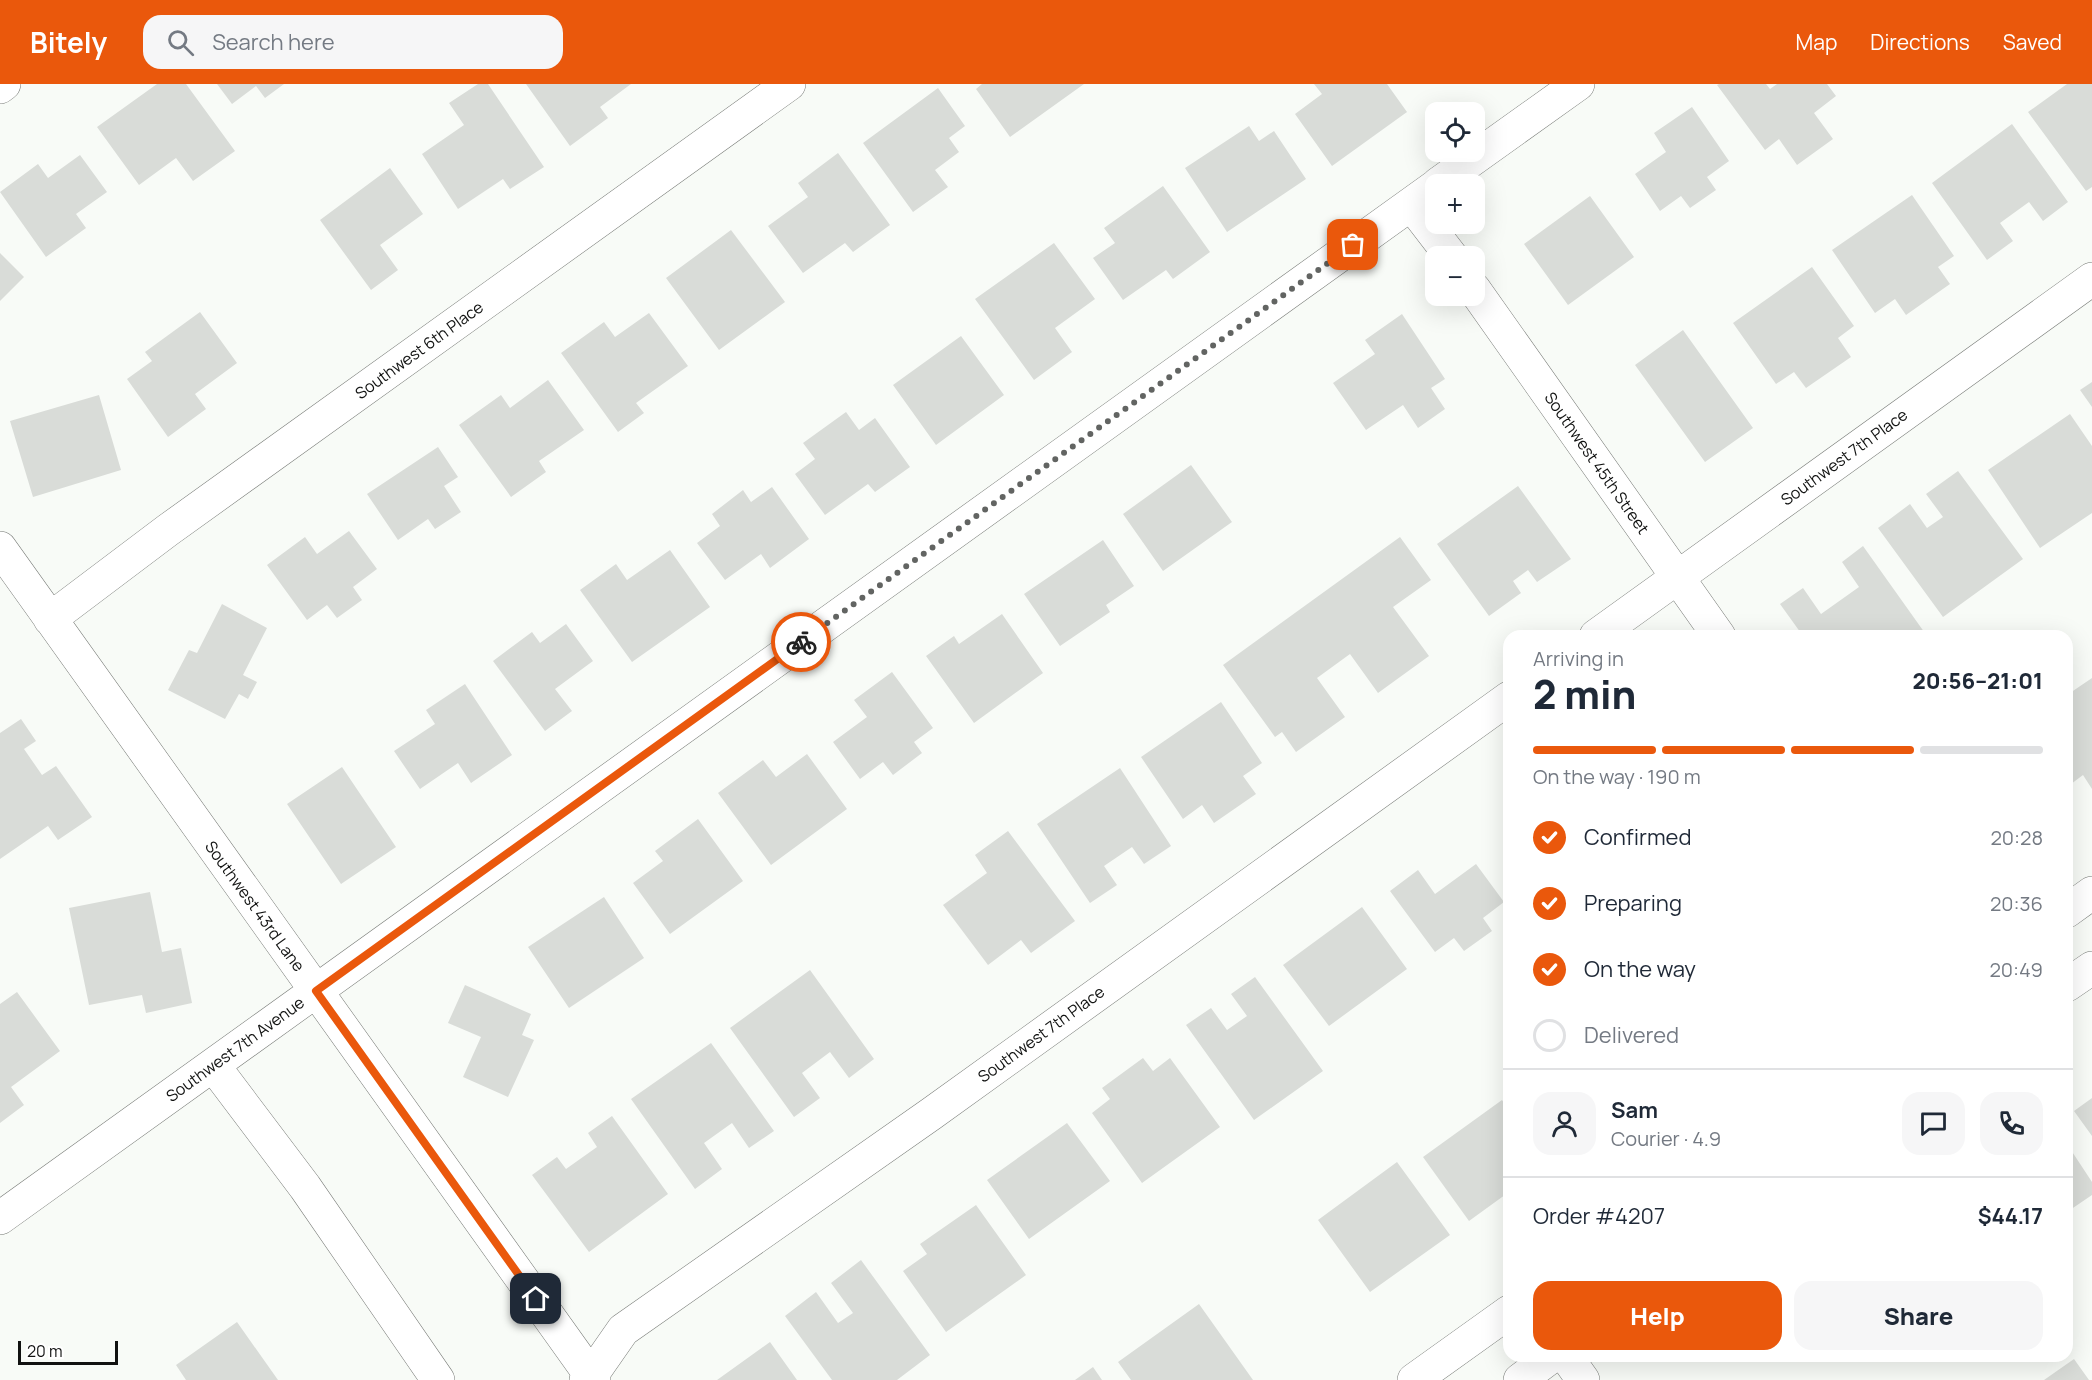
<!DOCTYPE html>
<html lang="en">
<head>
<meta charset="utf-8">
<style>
  :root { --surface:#fff; --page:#f6f6f7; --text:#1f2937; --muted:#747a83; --line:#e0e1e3; --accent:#ea580c }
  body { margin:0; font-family:Manrope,sans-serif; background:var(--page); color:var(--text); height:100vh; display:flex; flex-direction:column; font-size:22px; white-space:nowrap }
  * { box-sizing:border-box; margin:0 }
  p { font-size:20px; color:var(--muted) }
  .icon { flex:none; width:33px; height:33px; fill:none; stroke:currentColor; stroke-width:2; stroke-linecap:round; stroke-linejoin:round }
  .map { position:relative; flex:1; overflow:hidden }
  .details { position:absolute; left:1503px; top:546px; width:570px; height:732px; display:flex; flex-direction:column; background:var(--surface); border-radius:18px; box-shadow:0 6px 24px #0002 }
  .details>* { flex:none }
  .buttons { position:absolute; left:1425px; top:18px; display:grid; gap:12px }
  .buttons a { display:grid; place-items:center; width:60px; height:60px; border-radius:12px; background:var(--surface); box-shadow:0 6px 24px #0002; font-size:30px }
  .scale { position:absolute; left:18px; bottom:15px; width:100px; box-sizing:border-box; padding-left:6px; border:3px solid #111211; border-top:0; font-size:16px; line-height:21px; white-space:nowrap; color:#111211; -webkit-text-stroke:4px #fff; paint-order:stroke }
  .pin { position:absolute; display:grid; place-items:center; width:51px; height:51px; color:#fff; margin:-26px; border-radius:12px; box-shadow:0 3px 9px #0006 }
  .courier { position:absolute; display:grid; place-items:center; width:60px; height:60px; margin:-30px; border:4px solid #ea580c; border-radius:50%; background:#fff; color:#222; box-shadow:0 2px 8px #0007 }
  .overview em { font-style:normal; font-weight:800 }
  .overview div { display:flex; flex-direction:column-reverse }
  .overview { display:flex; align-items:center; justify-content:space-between; height:102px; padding:0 30px }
  h1 { font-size:39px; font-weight:800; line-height:45px }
  .bar { display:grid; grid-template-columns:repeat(4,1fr); gap:9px 6px; align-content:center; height:72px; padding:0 30px }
  .bar i { height:8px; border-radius:4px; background:var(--line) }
  .bar .on { background:var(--accent) }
  .bar p { grid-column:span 4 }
  .line { display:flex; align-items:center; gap:15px; padding:0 30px; border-top:2px solid var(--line) }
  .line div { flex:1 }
  .round { display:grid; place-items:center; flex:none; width:63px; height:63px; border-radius:18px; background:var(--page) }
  ol { padding:0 30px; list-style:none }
  li { display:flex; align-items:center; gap:18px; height:66px }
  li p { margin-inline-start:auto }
  li .icon { padding:6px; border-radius:50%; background:var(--accent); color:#fff; stroke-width:4 }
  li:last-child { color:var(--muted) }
  li i { width:33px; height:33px; border:3px solid var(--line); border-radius:50% }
  .primary-button { display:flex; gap:12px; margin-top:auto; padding:12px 30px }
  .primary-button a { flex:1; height:69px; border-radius:18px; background:var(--accent); color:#fff; font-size:24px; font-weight:800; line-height:69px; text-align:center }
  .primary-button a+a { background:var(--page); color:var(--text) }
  header { display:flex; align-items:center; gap:36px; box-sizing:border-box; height:84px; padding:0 30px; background:var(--accent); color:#fff }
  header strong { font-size:28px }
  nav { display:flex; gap:33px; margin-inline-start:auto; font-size:21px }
  .search { width:420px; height:54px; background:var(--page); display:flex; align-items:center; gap:15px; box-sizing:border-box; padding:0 21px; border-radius:18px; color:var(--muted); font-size:22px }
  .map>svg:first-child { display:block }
  .building { fill:#d9dcd8 }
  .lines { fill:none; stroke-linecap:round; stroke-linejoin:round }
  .minor-casing { stroke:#787b77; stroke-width:34 }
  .minor { stroke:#fff; stroke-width:33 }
  .done { stroke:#626462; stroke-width:6; stroke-dasharray:0 10.8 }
  .route { stroke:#ea580c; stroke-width:8 }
  .labels { text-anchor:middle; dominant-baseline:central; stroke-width:5; stroke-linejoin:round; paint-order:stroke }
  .street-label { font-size:16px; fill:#111211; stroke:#fff }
</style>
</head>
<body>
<header>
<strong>Bitely</strong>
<div class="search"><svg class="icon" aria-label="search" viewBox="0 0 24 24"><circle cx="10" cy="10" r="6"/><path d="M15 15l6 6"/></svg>Search here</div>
<nav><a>Map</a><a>Directions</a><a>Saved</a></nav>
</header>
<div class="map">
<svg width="2092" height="1296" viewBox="0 0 2092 1296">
  <rect width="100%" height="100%" fill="#f8fbf7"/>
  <path class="building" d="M157,0H186L235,67L193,97L176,74L139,101L97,43Z
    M217,0H284L265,14L256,2L232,20Z
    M478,0H488L544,83L510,105L503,95L458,125L422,70L464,41L449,19Z
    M526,0H631L600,23L608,34L570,62Z
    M982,0H1084L1010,53L976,5Z
    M1314,0H1387L1407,28L1332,82L1295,30L1322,10Z
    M1719,0H1766L1770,5L1777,0H1827L1836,12L1814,29L1833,55L1797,81L1779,55L1765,66L1717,1Z
    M2067,0H2092V103L2086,107L2028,28Z
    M938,4L965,42L949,54L959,68L935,86L948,103L913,128L863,59Z
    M1692,23L1729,77L1707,93L1716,106L1690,124L1681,112L1660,127L1635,90L1666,68L1654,49Z
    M2012,40L2068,118L2043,137L2029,118L2000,139L2013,157L1987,176L1932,99Z
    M1249,42L1259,57L1274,47L1306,95L1227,148L1185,84Z
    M838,69L890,141L853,168L845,159L803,189L768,142L808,113L798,99Z
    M80,71L107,108L76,130L86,144L46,173L0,108L38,80L48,94Z
    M390,84L423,130L380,161L398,186L371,206L320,136Z
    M1163,102L1210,168L1173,195L1166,186L1123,216L1093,174L1115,159L1104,144Z
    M1912,111L1954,172L1938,183L1950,200L1906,231L1895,215L1875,229L1832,166Z
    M1590,112L1634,173L1568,221L1524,160Z
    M731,146L785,218L719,266L666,194Z
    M1054,159L1095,215L1055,244L1072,268L1034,296L975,215Z
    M0,169L24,193L0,217Z
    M1812,183L1854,242L1838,254L1851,273L1806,304L1794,288L1776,300L1733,239Z
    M200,228L237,279L195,310L206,325L168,353L127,295L152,277L145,268Z
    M649,229L688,282L636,319L644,329L618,348L561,269L604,238L615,253Z
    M1402,230L1445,295L1431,304L1445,325L1418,344L1403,321L1366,346L1333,299L1375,270L1365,256Z
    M1683,246L1753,344L1705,378L1635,281Z
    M961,252L1004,311L936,361L893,301Z
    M548,296L584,346L539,377L546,388L511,413L459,341L501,311L510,324Z
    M2092,298V323L2080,306Z
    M99,311L121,386L33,413L10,337Z
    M846,328L859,346L875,334L910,383L875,408L868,400L825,431L795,390L815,375L803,359Z
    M2070,330L2092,362V429L2040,464L1988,386Z
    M438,363L458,393L444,402L461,428L435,445L428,435L398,456L367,410Z
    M1191,381L1232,438L1163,487L1123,430Z
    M1958,387L2023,475L1943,533L1878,444L1910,420L1927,444L1943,433L1926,410Z
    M1518,402L1571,475L1537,498L1528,486L1513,497L1521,509L1489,532L1437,460Z
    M772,403L809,455L770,484L761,470L725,496L697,459L720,442L712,430L743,406L751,418Z
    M349,447L377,485L353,503L362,516L337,534L327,521L307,536L267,481L305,453L317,470Z
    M1400,453L1431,496L1393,523L1429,572L1378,609L1350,570L1317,594L1345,633L1296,668L1282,648L1275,653L1223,581Z
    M1103,456L1134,502L1106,521L1110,528L1060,562L1024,510Z
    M1863,462L1927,552H1803L1780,520L1803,504L1821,530L1859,503L1842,478Z
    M670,466L710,523L632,578L580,506L616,480L627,496Z
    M222,520L267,544L243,591L257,598L248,615L239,610L225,635L168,606L189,566L197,569Z
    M1002,530L1043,589L974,639L926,572L954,552L959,560Z
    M566,540L593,577L555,605L572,627L545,647L493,577L532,548L540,559Z
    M892,588L933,644L914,658L922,669L893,691L883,678L860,695L833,658L867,633L854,616Z
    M2092,594V705L2083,691L2067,703V611Z
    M465,600L512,671L471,699L458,679L420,705L394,667L435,640L426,626Z
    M1221,618L1262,679L1243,692L1256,710L1214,739L1202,721L1183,735L1141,673Z
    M21,635L36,657L24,665L42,691L56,682L92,733L58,756L48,742L0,775V649Z
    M807,670L847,725L771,781L718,709L763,676L776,693Z
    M342,683L396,763L341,800L287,720Z
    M1120,684L1171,762L1144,780L1132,763L1104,782L1117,801L1090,819L1037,740Z
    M698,735L743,797L670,850L633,799L663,777L655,767Z
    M1008,747L1075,837L1031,869L1021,856L988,881L943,821L987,789L975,771Z
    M1476,780L1504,818L1483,834L1492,847L1464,867L1454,854L1435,868L1390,807L1418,786L1435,810Z
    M150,808L162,868L181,864L192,919L146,929L142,911L89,921L69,824Z
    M604,813L644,874L569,924L528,863Z
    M1362,823L1407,885L1329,942L1283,881Z
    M810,886L874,975L849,994L830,968L802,989L820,1014L794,1033L730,944Z
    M1255,893L1323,987L1254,1036L1186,941L1211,924L1227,946L1247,932L1231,910Z
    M465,901L531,930L522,951L534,956L508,1013L463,993L481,953L448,939Z
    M17,908L60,967L11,1003L24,1021L0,1039V920Z
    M711,959L774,1047L749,1064L732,1039L704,1059L722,1085L695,1105L631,1015Z
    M1143,974L1153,987L1170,974L1220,1043L1142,1099L1092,1029L1110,1015L1102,1004Z
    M2092,1014V1052L2074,1027Z
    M1502,1016L1509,1026V1108L1469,1137L1423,1073Z
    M612,1032L668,1110L589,1168L532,1091L557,1073L566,1085L597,1063L588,1049Z
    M1067,1039L1110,1097L1029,1155L987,1096Z
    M2067,1060L2092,1098V1111L2067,1128Z
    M1397,1078L1450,1151L1370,1208L1318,1136Z
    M976,1121L1026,1191L946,1248L903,1187L927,1170L920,1160Z
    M861,1176L930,1271L897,1296H832L785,1232L816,1208L838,1239L853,1229L831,1199Z
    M1199,1220L1253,1296H1131L1118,1278Z
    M237,1238L278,1296H186L176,1281Z
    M770,1258L797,1296H717Z
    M2074,1275L2089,1296H2044Z
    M1093,1283L1102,1296H1075Z"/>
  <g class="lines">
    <defs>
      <path id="minor" d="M0,3L4,0
        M1438,100L1578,0
        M1411,120L1451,172
        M1474,205L1719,552
        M0,464L594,1296
        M50,535L168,446L789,0
        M1596,552L2092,195
        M2067,827L2092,809
        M2067,901L2092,884
        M213,981L305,1103L438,1296
        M0,1134L1436,102
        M1566,1272L1583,1296
        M586,1296L591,1292L623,1246L931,1030L1509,614
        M1414,1296L1509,1228
        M1520,1296L1552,1272"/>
    </defs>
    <use href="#minor" class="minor-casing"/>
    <use href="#minor" class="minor"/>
  </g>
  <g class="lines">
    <path class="done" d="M801,558L1353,161"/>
    <path class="route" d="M536,1215L316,907L801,558"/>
  </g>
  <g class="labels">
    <g class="street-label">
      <text transform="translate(419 266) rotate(-36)">Southwest 6th Place</text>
      <text transform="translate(1844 373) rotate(-36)">Southwest 7th Place</text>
      <text transform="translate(1597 379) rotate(55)">Southwest 45th Street</text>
      <text transform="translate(255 822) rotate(54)">Southwest 43rd Lane</text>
      <text transform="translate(1041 950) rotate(-36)">Southwest 7th Place</text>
      <text transform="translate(235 965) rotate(-36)">Southwest 7th Avenue</text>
    </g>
  </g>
</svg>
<div class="buttons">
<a><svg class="icon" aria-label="locate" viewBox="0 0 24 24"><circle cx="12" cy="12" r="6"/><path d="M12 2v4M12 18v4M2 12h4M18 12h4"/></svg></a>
<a>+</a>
<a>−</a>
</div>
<div class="scale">20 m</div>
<div class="pin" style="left:1353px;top:161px;background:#ea580c"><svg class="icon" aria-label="bag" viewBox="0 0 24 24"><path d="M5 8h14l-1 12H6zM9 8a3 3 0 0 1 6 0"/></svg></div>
<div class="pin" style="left:536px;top:1215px;background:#1f2937"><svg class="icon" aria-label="home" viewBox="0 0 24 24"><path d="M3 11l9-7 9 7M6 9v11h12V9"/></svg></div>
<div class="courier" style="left:801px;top:558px"><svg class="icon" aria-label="bike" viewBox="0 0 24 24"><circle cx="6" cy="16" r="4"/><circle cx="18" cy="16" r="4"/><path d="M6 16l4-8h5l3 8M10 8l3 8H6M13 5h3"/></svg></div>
<section class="details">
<div class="overview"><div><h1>2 min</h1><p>Arriving in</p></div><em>20:56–21:01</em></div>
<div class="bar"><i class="on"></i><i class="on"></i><i class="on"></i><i></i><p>On the way · 190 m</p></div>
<ol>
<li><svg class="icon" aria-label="check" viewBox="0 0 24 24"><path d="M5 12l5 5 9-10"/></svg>Confirmed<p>20:28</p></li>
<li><svg class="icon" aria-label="check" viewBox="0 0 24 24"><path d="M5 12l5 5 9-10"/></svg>Preparing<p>20:36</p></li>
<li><svg class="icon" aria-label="check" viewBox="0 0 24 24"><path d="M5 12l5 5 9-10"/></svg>On the way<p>20:49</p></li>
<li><i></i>Delivered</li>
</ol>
<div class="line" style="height:108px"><a class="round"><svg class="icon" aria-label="person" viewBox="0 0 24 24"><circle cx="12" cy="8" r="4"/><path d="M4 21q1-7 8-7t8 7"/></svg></a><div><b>Sam</b><p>Courier · 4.9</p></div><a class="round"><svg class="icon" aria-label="chat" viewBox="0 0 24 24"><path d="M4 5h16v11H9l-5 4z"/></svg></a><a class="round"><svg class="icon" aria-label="phone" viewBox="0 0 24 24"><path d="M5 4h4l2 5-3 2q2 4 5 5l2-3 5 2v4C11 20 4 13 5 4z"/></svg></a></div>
<div class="line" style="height:78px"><div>Order #4207</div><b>$44.17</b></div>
<div class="primary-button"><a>Help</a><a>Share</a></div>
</section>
</div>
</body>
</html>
